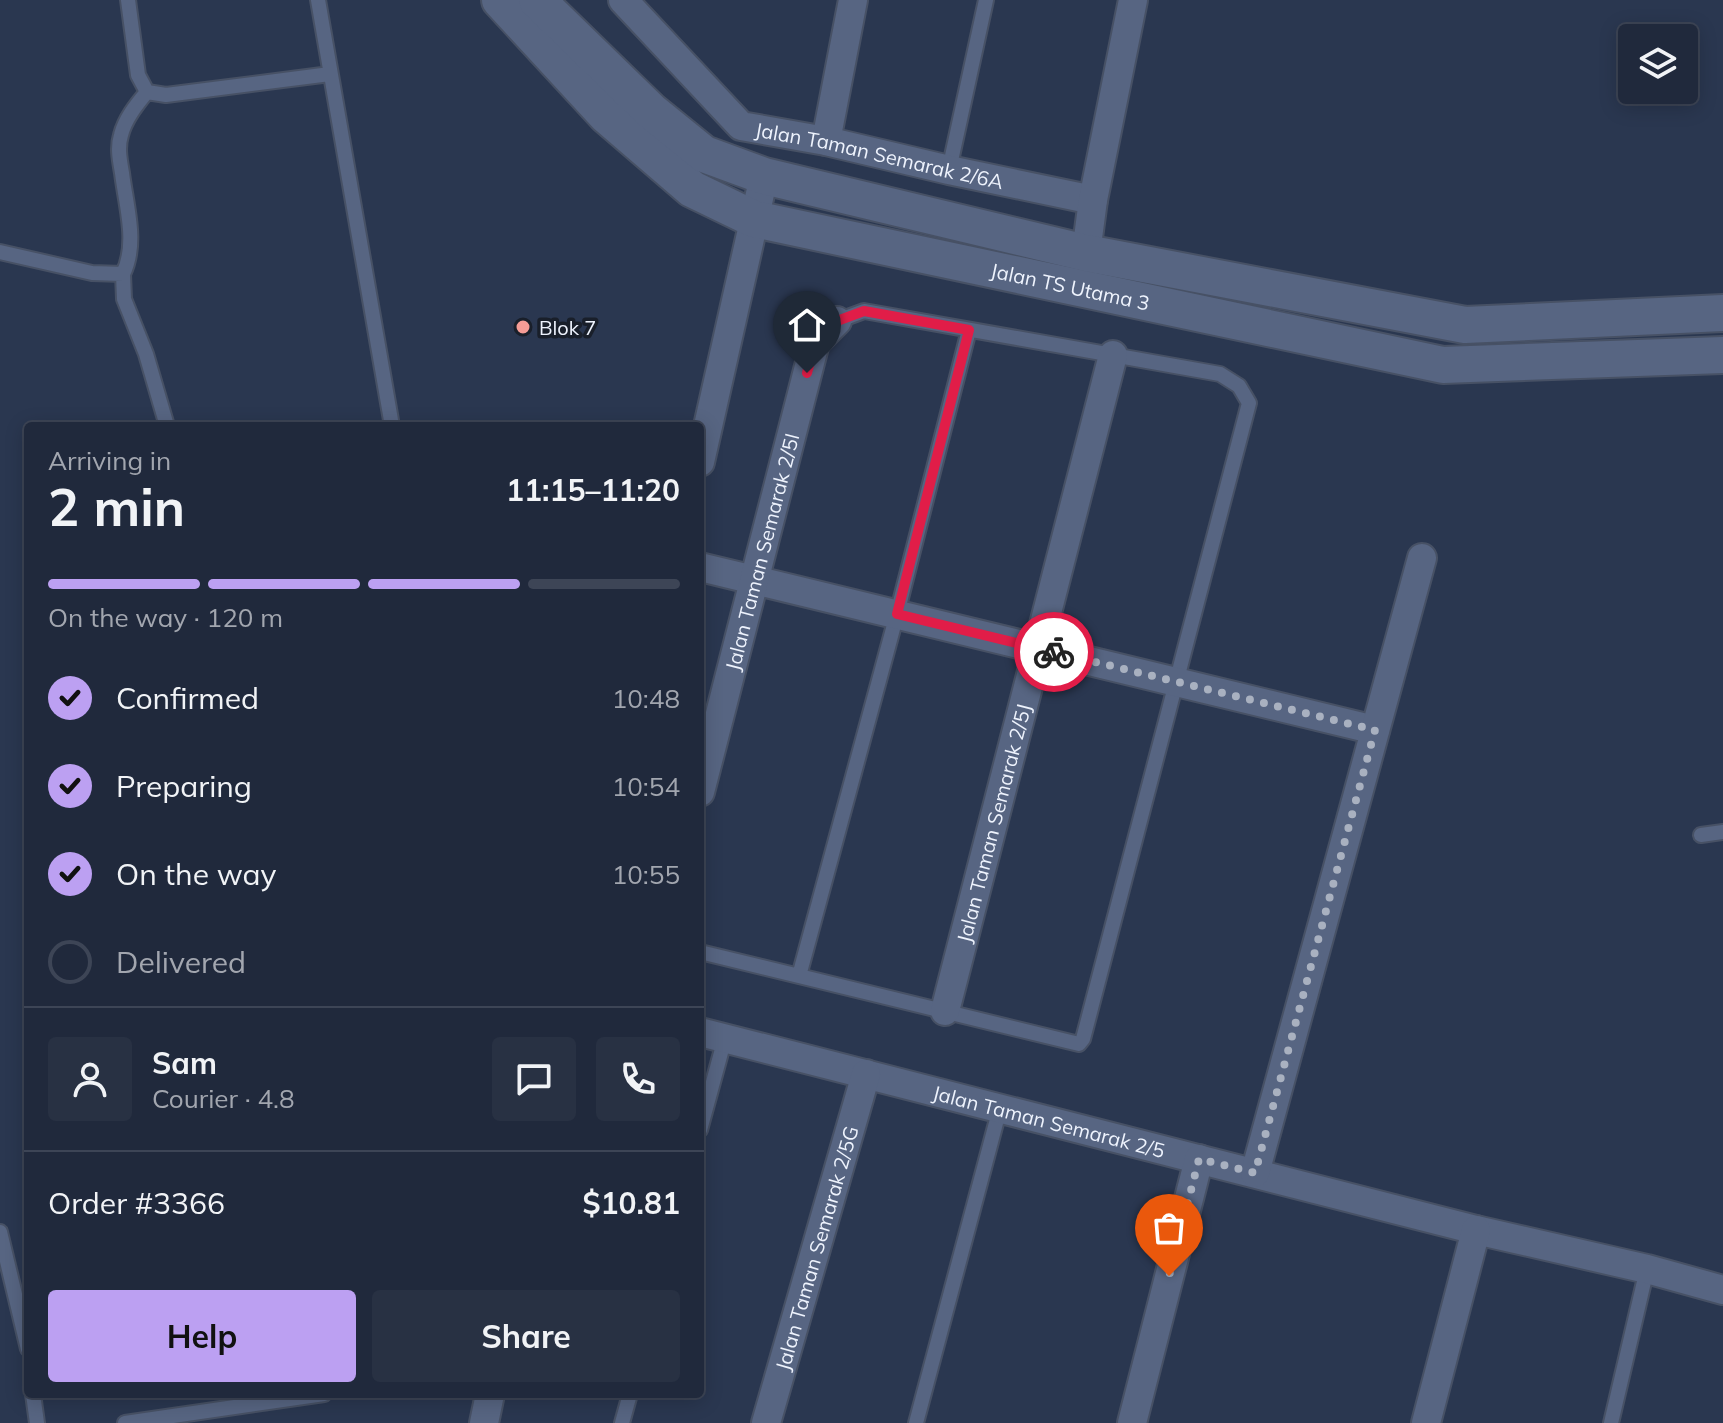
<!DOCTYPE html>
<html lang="en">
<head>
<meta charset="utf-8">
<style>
  :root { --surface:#20293c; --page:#283143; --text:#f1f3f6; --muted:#a2a6af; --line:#3d4556; --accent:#bca0f2 }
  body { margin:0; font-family:Mulish,sans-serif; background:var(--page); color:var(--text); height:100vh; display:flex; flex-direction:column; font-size:30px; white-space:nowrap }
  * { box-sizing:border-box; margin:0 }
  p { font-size:26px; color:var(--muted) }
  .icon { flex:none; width:44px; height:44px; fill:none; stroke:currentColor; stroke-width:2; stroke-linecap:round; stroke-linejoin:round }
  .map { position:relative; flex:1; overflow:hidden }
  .sheet { position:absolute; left:24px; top:422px; width:680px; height:976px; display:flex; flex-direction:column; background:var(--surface); border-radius:8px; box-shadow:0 4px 20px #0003,0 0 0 2px var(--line) }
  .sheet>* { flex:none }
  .controls { position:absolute; left:1618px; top:24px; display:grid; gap:16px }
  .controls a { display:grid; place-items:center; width:80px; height:80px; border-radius:8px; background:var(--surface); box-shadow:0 4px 20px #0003,0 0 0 2px var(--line); font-size:40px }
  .pin { position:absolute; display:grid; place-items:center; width:68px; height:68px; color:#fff; margin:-82px -34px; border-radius:50% 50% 50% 0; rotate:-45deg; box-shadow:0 0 8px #0007 }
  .pin .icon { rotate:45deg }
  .courier { position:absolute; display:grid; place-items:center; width:80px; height:80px; margin:-40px; border:6px solid #e11d48; border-radius:50%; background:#fff; color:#222; box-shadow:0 2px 10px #0007 }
  .headline em { font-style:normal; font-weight:700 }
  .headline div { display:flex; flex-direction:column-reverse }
  .headline { display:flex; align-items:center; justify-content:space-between; height:136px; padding:0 24px }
  h1 { font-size:52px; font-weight:700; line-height:60px }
  .bar { display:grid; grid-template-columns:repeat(4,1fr); gap:12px 8px; align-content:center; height:96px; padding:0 24px }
  .bar i { height:10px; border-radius:6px; background:var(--line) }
  .bar .selected { background:var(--accent) }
  .bar p { grid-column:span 4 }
  .line { display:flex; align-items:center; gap:20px; padding:0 24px; border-top:2px solid var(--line) }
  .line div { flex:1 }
  .round { display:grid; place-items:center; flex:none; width:84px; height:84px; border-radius:8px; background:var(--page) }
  ol { padding:0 24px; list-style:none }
  li { display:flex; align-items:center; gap:24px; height:88px }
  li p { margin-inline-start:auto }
  li .icon { padding:8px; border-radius:50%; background:var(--accent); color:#111; stroke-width:4 }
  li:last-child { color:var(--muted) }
  li i { width:44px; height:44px; border:4px solid var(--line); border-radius:50% }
  .action { display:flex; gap:16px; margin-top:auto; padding:16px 24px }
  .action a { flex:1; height:92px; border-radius:8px; background:var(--accent); color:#111; font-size:32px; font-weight:700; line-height:92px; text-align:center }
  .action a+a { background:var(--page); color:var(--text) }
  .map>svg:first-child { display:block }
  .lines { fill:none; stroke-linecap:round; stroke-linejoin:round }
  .service-casing { stroke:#475165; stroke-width:18 }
  .minor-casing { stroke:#475165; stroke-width:32 }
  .tertiary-casing { stroke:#475165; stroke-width:40 }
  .service { stroke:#576582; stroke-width:14 }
  .minor { stroke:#576582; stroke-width:28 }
  .tertiary { stroke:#576582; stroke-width:36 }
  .done { stroke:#a9b1c0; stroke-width:8; stroke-dasharray:0 14.4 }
  .route { stroke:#e11d48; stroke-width:10 }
  .poi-dot { fill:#f59c96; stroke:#191f2a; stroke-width:3 }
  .labels { text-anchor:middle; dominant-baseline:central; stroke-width:7; stroke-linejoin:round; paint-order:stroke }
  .street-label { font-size:20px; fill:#eef3fd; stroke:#191f2a }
  .poi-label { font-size:20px; fill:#eef3fd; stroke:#191f2a; text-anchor:start }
</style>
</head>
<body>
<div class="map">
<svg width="1723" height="1423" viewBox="0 0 1723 1423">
  <rect width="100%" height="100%" fill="#2a3750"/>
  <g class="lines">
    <defs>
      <path id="service" d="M128,0L138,75L147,92
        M318,0L392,426
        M147,92L166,95L330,74
        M949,170L986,0
        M0,252L92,273L123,274C138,243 126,206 122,173C120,161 117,148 121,135C125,119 136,105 147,92
        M123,274L124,299L146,354L167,426
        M1701,835L1723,832
        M700,952L1079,1044L1083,1039L1249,403L1239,386L1220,374L864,311L837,321
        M799,976L897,614L969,330
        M700,1130L725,1038
        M0,1232L28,1349
        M33,1394L37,1423
        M125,1423L324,1394
        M622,1423L630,1394
        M916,1423L1000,1108
        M1611,1423L1647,1269"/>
      <g id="minor">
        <path id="s1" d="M623,0L741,126L826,141L949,170L1093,200"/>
        <path d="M826,141L853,0"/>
        <path d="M1086,253L1093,200L1133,0"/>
        <path d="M700,462L764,176"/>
        <path d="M700,567L1375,730"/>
        <path id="s2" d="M700,792L815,343L837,321"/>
        <path id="s3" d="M945,1011L1113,355"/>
        <path id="s4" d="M700,1032L1476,1230L1647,1269L1723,1290"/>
        <path d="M1255,1173L1422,558"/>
        <path d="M484,1423L490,1394"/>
        <path id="s5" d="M766,1423L866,1074"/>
        <path d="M1132,1423L1199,1159"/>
        <path d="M1426,1423L1476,1230"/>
      </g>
      <g id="tertiary">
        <path id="s6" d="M500,0L606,115L692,189L754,219L1443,365L1723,355"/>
        <path d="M537,0L651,111L704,154L764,176L1086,253L1465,325L1723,313"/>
      </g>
    </defs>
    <use href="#service" class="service-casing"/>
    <use href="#minor" class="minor-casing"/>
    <use href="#tertiary" class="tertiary-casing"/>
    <use href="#service" class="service"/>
    <use href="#minor" class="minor"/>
    <use href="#tertiary" class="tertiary"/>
  </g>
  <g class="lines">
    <path class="done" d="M1054,652L1375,730L1255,1173L1199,1159L1169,1276"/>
    <path class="route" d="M807,373L815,343L837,321L864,311L969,330L897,614L1054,652"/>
  </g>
  <circle class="poi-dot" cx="523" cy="327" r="8"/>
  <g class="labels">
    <g class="street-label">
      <text stroke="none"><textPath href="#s1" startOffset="314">Jalan Taman Semarak 2/6A</textPath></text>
      <text stroke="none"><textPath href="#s6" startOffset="662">Jalan TS Utama 3</textPath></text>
      <text stroke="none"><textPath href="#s2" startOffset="248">Jalan Taman Semarak 2/5I</textPath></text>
      <text stroke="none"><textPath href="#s3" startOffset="194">Jalan Taman Semarak 2/5J</textPath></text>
      <text stroke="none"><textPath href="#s4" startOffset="360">Jalan Taman Semarak 2/5</textPath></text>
      <text stroke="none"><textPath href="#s5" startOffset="182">Jalan Taman Semarak 2/5G</textPath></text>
    </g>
    <g class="poi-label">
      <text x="539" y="327">Blok 7</text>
    </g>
  </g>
</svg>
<div class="controls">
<a><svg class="icon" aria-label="layers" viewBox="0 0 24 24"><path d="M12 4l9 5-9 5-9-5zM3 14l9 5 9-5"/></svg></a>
</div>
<div class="pin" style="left:1169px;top:1276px;background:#ea580c"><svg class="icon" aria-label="bag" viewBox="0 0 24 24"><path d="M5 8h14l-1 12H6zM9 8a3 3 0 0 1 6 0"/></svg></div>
<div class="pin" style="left:807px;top:373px;background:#1f2937"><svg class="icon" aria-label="home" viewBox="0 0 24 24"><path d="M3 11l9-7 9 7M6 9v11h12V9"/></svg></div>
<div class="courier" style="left:1054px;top:652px"><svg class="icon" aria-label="bike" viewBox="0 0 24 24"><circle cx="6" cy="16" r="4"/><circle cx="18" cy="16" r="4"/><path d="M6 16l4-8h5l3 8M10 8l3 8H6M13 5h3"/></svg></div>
<section class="sheet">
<div class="headline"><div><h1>2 min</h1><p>Arriving in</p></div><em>11:15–11:20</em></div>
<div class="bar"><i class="selected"></i><i class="selected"></i><i class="selected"></i><i></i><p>On the way · 120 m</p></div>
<ol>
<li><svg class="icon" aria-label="check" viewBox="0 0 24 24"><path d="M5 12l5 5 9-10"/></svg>Confirmed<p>10:48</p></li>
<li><svg class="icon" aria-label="check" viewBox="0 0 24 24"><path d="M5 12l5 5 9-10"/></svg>Preparing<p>10:54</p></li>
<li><svg class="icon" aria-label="check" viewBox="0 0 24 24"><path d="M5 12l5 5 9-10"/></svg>On the way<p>10:55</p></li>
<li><i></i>Delivered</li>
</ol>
<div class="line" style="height:144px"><a class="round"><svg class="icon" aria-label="person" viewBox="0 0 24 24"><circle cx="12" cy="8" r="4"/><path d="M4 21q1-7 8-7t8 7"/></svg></a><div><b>Sam</b><p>Courier · 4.8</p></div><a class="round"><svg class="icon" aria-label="chat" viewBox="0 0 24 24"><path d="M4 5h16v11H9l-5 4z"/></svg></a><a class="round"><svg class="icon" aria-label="phone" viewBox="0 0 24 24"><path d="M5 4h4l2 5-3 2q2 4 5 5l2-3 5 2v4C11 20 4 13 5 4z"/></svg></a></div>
<div class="line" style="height:104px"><div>Order #3366</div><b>$10.81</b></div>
<div class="action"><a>Help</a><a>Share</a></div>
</section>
</div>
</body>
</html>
